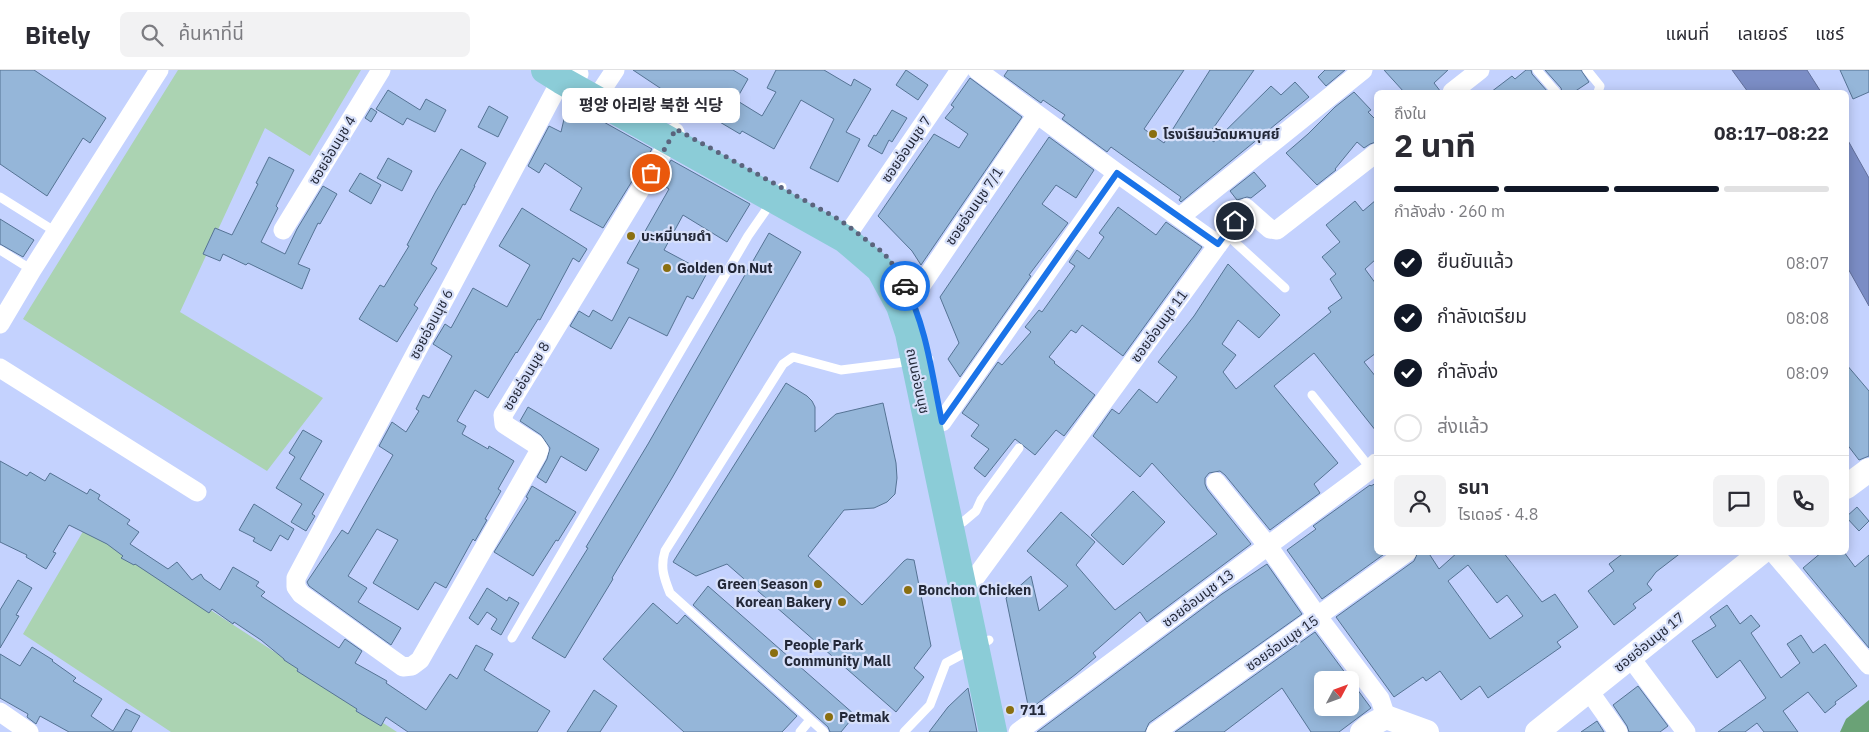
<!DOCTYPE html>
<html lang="th">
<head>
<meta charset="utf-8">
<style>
  :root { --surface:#fff; --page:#f2f2f3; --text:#2b2b33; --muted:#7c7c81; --line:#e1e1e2; --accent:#111827 }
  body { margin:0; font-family:"IBM Plex Sans","Noto Sans KR","Noto Sans Thai",sans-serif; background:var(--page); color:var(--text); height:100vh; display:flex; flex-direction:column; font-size:19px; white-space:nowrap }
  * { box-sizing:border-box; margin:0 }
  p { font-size:16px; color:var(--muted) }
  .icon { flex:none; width:28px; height:28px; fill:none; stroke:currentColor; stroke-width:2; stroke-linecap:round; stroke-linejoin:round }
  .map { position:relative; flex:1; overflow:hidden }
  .details { position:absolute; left:1374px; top:20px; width:475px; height:465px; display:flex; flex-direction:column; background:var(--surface); border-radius:8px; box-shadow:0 2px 12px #0003 }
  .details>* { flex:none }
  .needle { width:32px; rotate:49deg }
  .tools { position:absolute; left:1314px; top:601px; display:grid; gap:10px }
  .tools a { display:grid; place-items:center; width:45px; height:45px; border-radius:8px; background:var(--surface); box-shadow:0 2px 12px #0003; font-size:25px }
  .pin { position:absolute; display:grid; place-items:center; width:42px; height:42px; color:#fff; margin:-21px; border:2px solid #fff; border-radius:50%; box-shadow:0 1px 5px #0007 }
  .courier { position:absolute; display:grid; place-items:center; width:50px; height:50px; margin:-25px; border:4px solid #1a73e8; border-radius:50%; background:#fff; color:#222; box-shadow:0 1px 6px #0007 }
  .bubble { position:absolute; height:35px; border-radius:8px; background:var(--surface); box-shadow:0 2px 12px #0003; font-size:16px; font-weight:700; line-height:35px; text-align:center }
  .summary em { font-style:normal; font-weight:700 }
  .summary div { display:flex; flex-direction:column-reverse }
  .summary { display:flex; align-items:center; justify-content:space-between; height:85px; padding:0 20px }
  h1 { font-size:32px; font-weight:700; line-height:38px }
  .bar { display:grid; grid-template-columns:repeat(4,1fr); gap:8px 5px; align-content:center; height:60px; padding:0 20px }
  .bar i { height:6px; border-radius:4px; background:var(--line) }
  .bar .selected { background:var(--accent) }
  .bar p { grid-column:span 4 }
  .line { display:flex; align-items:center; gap:12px; padding:0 20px; border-top:1px solid var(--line) }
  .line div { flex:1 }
  .round { display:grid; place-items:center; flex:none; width:52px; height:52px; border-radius:8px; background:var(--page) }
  ol { padding:0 20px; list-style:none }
  li { display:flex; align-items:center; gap:15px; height:55px }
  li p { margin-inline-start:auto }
  li .icon { padding:5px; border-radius:50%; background:var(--accent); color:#fff; stroke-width:4 }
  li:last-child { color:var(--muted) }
  li i { width:28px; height:28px; border:2px solid var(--line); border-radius:50% }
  header { display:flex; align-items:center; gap:30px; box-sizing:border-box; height:70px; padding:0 25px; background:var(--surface); border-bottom:1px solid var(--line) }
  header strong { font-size:24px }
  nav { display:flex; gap:28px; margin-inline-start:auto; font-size:18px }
  .search { width:350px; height:45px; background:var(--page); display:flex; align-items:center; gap:12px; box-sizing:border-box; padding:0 18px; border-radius:8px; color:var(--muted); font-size:19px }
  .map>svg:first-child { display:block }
  .green { fill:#abd3b2 }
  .forest { fill:#6aa276 }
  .water { fill:#7b8dc5; stroke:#616f9b }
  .building { fill:#95b6d9; stroke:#557394; fill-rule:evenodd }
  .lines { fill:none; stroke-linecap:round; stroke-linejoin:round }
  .service { stroke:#fff; stroke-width:9 }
  .minor { stroke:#fff; stroke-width:19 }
  .tertiary { stroke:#fff; stroke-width:24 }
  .primary { stroke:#8bccd7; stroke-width:28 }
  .done { stroke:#5b647d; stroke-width:5; stroke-dasharray:0 9 }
  .route { stroke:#1a73e8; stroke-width:6 }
  .poi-dot { fill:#8a6f10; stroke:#d7e0fa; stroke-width:2 }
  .labels { text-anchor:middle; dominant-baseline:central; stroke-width:4.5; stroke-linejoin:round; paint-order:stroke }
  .poi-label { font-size:14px; font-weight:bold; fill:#232838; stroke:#d7e0fa; text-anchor:start }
  .street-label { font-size:14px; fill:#232838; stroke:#d7e0fa }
</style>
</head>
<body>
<header>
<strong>Bitely</strong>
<div class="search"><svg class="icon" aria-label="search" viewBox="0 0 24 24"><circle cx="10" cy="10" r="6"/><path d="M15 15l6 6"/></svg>ค้นหาที่นี่</div>
<nav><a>แผนที่</a><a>เลเยอร์</a><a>แชร์</a></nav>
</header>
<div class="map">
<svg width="1869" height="662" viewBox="0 0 1869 662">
  <rect width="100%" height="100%" fill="#c4d2fe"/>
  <path class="green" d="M178,0H361L310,86L265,58L180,242L323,328L267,401L23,249Z
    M85,458L397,662H171L23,564Z"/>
  <path class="forest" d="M1869,630V662H1840L1846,649Z"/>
  <path class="water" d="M1732,0H1807L1821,22H1748Z
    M1846,67L1869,108V236L1846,195Z"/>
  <path class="building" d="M0,0H34L106,48L90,73L83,68L47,126L0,94Z
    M633,0H733L748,9L736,30L762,46L776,22L767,18L776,0H824L851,16L854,9L871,19L846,62L860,69L838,112L810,98L834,49L801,30L774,79L742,61L740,64L686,32L684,34Z
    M906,0L928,15L918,30L896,15Z
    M1008,0H1184L1144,59L1164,73L1210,0H1254L1207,67L1214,72L1271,16L1281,25L1295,12L1309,27L1181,132L1179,130L1181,127L1111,77L1107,82L1062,49L1065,45L1043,30L1041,33L1004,6Z
    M1325,0H1345L1326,16L1318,7Z
    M1384,0H1448L1434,13L1441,22H1404Z
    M1526,0H1531L1532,4L1548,22H1491L1512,6L1515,9Z
    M1545,0H1581L1589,12L1574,22H1562L1561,18Z
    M1840,0H1869V22L1853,29Z
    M970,8L1022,47L921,195L912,181L878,146L934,64L959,78L968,64L945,48L954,37L951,35Z
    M388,20L420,40L426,29L446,40L435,62L407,48L403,55L376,39Z
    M1354,22L1371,40L1368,42L1376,50V72L1370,74L1364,78L1357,72L1335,99L1336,100L1317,115L1286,83L1308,64L1335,37Z
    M568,32L652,79L603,158L570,140L582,118L545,93L539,103L528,96L549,56L561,62Z
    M489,36L508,47L498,67L478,57Z
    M371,38L377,42L371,52L365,48Z
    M892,40L907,48L892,72L889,70L882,84L868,76L874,65L876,66Z
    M1049,67L1094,100L1076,128L1056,115L1042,134L1068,153L1029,205L1031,206L960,307L948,289L959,273L940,227Z
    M461,79L486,93L474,116H475L465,135L463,134L431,194L437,198L414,235L418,238L397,272L359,249L380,215L384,217L409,176L407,175L436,121Z
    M269,87L294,100L276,136L278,138L261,172L285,184L297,159L323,116L337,124L320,154L318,153L298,194L310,199L302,219L248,193L246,195L223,184L220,191L203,184L215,158L232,165L258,114L256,113Z
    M388,88L412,101L402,121L377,108Z
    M671,90L750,134L727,172L683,145L664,180L707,203L693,229L687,226L667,266L629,247L611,279L570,256L579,241L589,247L593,240L612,251L639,199L627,193L669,119L658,112Z
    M1254,102L1266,116L1251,128L1247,127L1237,130L1230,121Z
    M360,103L381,115L371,134L349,121Z
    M1376,130V189L1365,199L1376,214V283L1364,292L1376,307V361L1314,283L1274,316L1338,393L1314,414L1320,423L1270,460L1225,405L1220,401L1209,403L1205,408V414L1207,419L1251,474L1147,552L1140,542L1093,583L1096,587L1076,604L1029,640L1006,528L1031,506L1039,541L1068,516L1027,481L1061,442L1095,472L1076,495L1115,540L1217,464L1152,393L1140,407L1093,366L1112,339L1119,344L1139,319L1157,333L1177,307L1158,292L1194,246L1228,194L1280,245L1259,268L1238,250L1222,274L1236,285L1223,302L1236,319L1331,242L1328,238L1342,228L1330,209L1336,204L1322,187L1340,172L1326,155L1355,131L1363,141Z
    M1118,137L1156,165L1166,152L1202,177L1123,286L1082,255L1076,263L1071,260L1049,287L1055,292L1054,293L1095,325L1064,366L1056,360L1035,385L1015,369L985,407L974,398L989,379L971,366L979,355L962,343L998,292L1002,295L1031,262L1025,257L1039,240L1042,242L1075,196L1069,192L1077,180L1089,189L1104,167L1099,163Z
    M522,138L587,179L579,192L573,188L540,250L538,249L517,283L516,282L488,328L475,320L457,351L466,356L462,364L488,379L489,376L514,391L498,419L501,421L485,449L487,450L475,471L473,469L446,518L435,512L418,540L373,513L398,470L377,459L348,506L367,518L358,532L401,558L391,575L309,516L307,512L342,460L348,464L393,385L379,376L392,352L406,362L419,341L416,339L423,325L429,328L452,286L433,274L445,254L451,258L473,218L507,237L530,195L499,176Z
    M0,149L34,170L23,187L0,174Z
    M769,163L801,182L672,408L612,508L613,509L565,588L532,568L588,478L586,477L648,374Z
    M1846,294L1869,321V386L1859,390L1846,373Z
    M786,313L807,326L812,331L815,337V362L836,344L883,333L896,393L897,408L895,424L887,432L874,438L844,440L808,486L862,535L904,491L907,489L914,490L931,576L914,598L924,607L896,642L727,494L696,506L673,492Z
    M528,337L599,379L586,401L561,386L546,413L537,407L547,389L550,378L541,365L520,351Z
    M303,360L322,371L300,409L324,424L312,444L315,446L306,461L291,452L302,434L276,418L295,387L289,383Z
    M0,391L27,406L30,402L45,411L50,403L87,424L90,419L100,425L98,429L130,450L127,454L139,462L130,474L168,499L177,492L192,510L201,504L204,509L220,520L233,497L259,512L256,516L265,522L261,526L339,578L345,569L362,581L355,593L387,611L386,613L426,640L450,604L457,609L476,575L493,584L484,600L550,641L537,662H408L386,647L381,656L356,641L357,639L297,601L298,599L284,590V589L261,570L234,552L233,554L212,539L209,543L135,494L134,495L121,488L123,486L107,474L69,455L53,482L56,483L46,499L26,487L27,485L0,472Z
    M1376,413V482H1387L1322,529L1287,480L1316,459L1313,456L1370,415L1371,416Z
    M532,416L576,442L558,471L556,470L533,506L494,482L528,428L526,427Z
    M1133,421L1165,452L1123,495L1091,465Z
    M254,434L294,459L288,470L280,465L271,481L253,471L255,468L239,460Z
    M1857,437L1869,451L1859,461L1846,447Z
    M1418,482H1428L1439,499L1458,482H1503L1542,532L1555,524L1578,557L1557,572L1561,577L1488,628L1480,616L1461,630L1440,601L1426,611L1423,607L1394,627L1336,547L1414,491ZM1468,495L1497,533L1507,525L1523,546L1490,569L1448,511Z
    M1625,482H1682L1656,502L1647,514L1652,520L1633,534L1636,538L1614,555L1588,521L1614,501L1609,494Z
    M1822,482H1844L1855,497L1869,485V578L1803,498Z
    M1267,494L1302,544L1149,653L1145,662H1037L1222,524Z
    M18,510L32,518L16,545L19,546L0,578V540Z
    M708,516L855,645L841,662H830L828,657L693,535Z
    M487,518L507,531L509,527L519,533L501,565L491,559L497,549L487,542L478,555L469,548Z
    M653,533L677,554L685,545L797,646L782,662H684L603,589Z
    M1727,535L1740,554L1751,545L1760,556L1751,563L1781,608L1800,593L1787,574L1801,565L1813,583L1825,574L1857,616L1835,632L1836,634L1825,643L1808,622L1783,641L1798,662H1764L1757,653L1745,662H1718L1766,628L1740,590L1717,608L1692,571L1716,556L1710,547Z
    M1315,562L1371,638L1339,662H1311L1282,618L1224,662H1175ZM1322,610H1350V638H1322Z
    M32,577L53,590L52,591L76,608L73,611L102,629L91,646L113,661L126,639L140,646L131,662H69L40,646L36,654L27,647L28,644L0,628V584L20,596Z
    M1638,616L1668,656L1660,662H1629L1627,656L1613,635Z
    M968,618L977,662H929L948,637Z
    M594,620L617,636L600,662H567Z
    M1597,651L1604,662H1581Z"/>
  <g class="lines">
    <path class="service" d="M1537,0L1556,22
      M1587,0L1600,16L1598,22
      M0,127L56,162
      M1226,164L1285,218
      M0,180L32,200
      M1312,325L1371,399
      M963,452L976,441L981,430L1019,378
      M512,568L748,166L782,117
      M800,662L810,650
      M824,662L670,523C664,508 660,497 665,481L783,294L793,287L841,300L929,289
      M904,662L930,635L946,593L989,570"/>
    <path class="minor" d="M977,0L1117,103L1218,175
      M579,4L561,10L296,508V517L301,524L403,597L412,596L420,590L537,385L539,380L535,374L504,354L503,345L675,62
      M603,18L615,0
      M1452,22L1480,0
      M1180,147L1363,0
      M852,158L960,0
      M283,160L381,0
      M912,229L1037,44
      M0,254L32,200L159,0
      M0,298L197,422
      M942,352L1117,103
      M1216,412L1268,476L1318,547L1380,629L1386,647
      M1773,482L1869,595
      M975,508L1244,139L1246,138L1270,159L1277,160L1376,83
      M1630,587L1686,662
      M1589,621L1618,662
      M0,642L29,662
      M1018,662L1371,399L1376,393
      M1156,662L1407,482"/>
    <path class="tertiary" d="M1846,417L1869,400
      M1362,662L1369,656L1386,647L1427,662
      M1537,662L1762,482"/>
    <path class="primary" d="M545,0L561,10L845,169L880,199L900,236L909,263L993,662"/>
  </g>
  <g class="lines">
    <path class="done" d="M651,103L676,59L840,150L881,181L890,190L905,216"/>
    <path class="route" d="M905,216C927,257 932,306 942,352L1117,103L1218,174L1235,151"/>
  </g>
  <g class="poi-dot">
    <circle cx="1153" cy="64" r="5"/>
    <circle cx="631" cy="166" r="5"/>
    <circle cx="667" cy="198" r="5"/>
    <circle cx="818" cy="514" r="5"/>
    <circle cx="908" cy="520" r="5"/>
    <circle cx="842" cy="532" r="5"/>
    <circle cx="774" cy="583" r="5"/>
    <circle cx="1010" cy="640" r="5"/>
    <circle cx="829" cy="647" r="5"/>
  </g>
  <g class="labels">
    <g class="poi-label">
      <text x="1163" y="64">โรงเรียนวัดมหาบุศย์</text>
      <text x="641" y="166">บะหมี่นายดำ</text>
      <text x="677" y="198">Golden On Nut</text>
      <text x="808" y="514" text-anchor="end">Green Season</text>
      <text x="918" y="520">Bonchon Chicken</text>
      <text x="832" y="532" text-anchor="end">Korean Bakery</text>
      <text x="784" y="575">People Park<tspan x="784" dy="16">Community Mall</tspan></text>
      <text x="1020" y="640">711</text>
      <text x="839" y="647">Petmak</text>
    </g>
    <g class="street-label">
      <text transform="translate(906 79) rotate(-56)">ซอยอ่อนนุช 7</text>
      <text transform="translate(332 80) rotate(-59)">ซอยอ่อนนุช 4</text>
      <text transform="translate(974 136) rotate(-56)">ซอยอ่อนนุช 7/1</text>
      <text transform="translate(431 254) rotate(-62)">ซอยอ่อนนุช 6</text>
      <text transform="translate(1159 256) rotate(-54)">ซอยอ่อนนุช 11</text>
      <text transform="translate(526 306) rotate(-59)">ซอยอ่อนนุช 8</text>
      <text transform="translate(918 311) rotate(78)">ถนนอ่อนนุช</text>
      <text transform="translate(1198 528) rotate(-37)">ซอยอ่อนนุช 13</text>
      <text transform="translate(1649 572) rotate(-39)">ซอยอ่อนนุช 17</text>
      <text transform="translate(1282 573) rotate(-35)">ซอยอ่อนนุช 15</text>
    </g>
  </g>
</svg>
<div class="tools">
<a><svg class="needle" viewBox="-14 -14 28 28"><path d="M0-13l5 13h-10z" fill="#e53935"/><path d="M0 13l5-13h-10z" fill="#7c7c81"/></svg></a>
</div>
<div class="pin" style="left:651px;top:103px;background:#ea580c"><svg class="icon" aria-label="bag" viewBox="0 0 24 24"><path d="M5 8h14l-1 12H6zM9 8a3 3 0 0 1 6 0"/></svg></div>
<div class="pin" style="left:1235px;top:151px;background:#1f2937"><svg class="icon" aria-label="home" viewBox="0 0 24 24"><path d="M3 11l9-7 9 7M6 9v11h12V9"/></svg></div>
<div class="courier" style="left:905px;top:216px"><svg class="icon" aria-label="car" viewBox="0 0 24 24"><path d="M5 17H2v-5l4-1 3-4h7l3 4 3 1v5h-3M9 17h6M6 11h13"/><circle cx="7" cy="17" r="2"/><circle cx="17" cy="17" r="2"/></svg></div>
<div class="bubble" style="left:562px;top:18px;width:178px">평양 아리랑 북한 식당</div>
<section class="details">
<div class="summary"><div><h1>2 นาที</h1><p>ถึงใน</p></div><em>08:17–08:22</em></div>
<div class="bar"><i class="selected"></i><i class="selected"></i><i class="selected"></i><i></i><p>กำลังส่ง · 260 m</p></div>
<ol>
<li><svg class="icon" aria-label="check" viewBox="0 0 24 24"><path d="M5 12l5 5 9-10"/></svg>ยืนยันแล้ว<p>08:07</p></li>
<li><svg class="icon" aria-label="check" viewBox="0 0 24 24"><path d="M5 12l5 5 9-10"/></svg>กำลังเตรียม<p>08:08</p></li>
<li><svg class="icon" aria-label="check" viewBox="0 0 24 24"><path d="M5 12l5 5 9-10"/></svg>กำลังส่ง<p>08:09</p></li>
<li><i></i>ส่งแล้ว</li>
</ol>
<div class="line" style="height:90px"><a class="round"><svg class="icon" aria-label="person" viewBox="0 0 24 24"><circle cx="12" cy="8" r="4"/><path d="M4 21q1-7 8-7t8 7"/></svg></a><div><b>ธนา</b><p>ไรเดอร์ · 4.8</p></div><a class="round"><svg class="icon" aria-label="chat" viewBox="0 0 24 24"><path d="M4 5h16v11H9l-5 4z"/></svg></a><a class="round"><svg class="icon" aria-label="phone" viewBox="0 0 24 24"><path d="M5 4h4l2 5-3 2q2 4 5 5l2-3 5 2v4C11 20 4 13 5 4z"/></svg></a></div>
</section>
</div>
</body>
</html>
